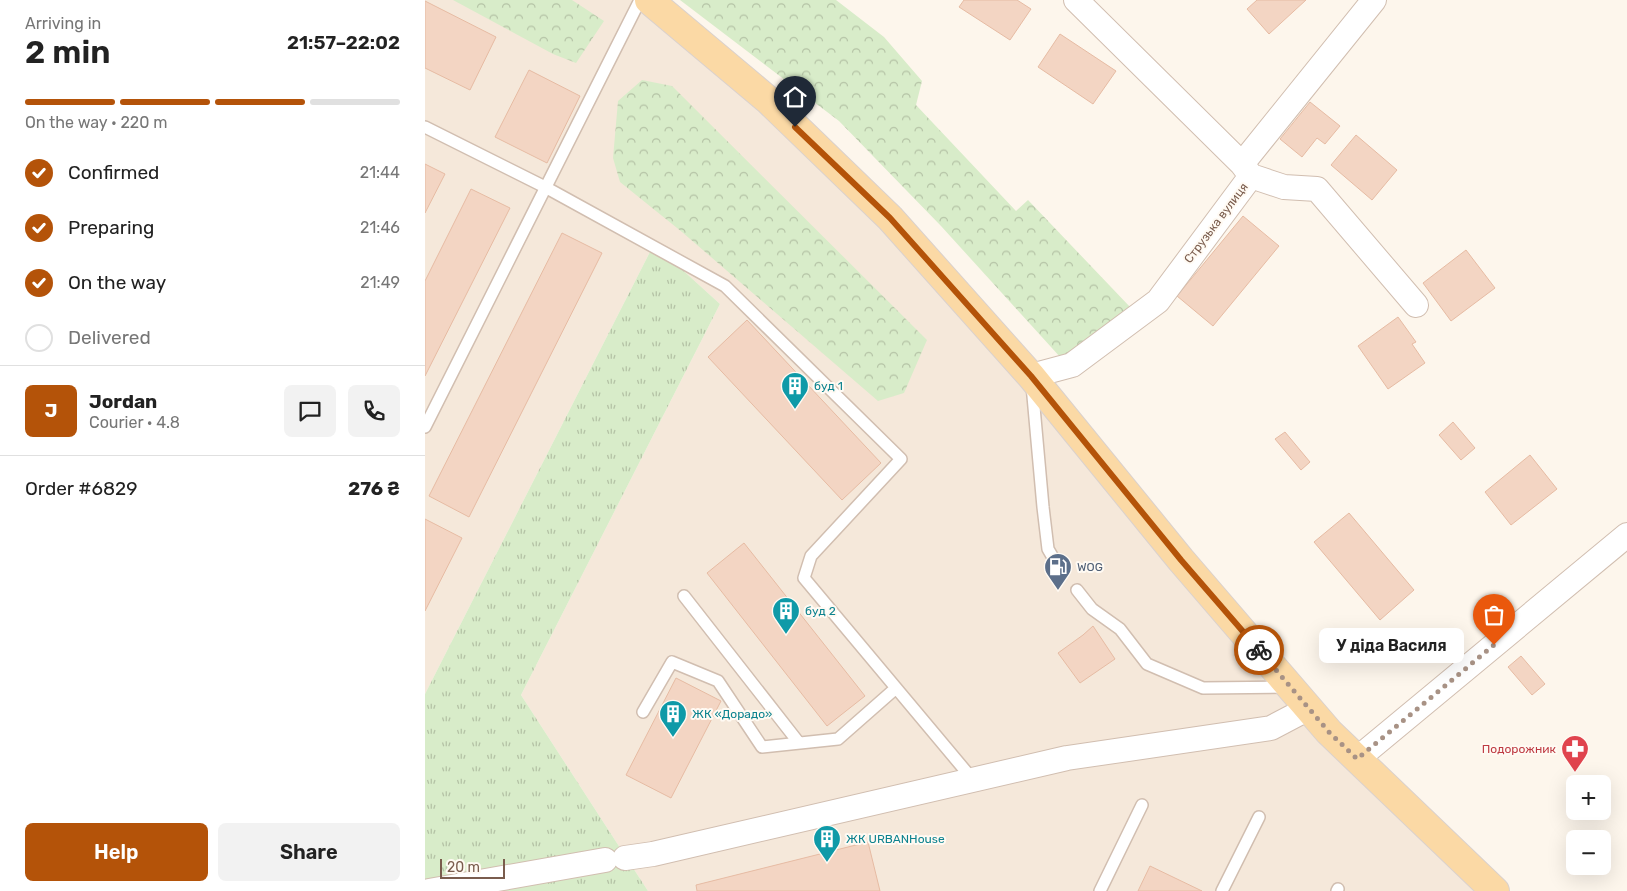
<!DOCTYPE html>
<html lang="en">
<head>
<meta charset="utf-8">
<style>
  :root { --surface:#fff; --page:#f2f2f2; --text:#222; --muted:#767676; --line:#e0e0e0; --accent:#b45309 }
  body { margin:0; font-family:Rubik,sans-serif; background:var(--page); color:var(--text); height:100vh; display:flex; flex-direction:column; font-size:19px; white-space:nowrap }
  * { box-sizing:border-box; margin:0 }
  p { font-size:16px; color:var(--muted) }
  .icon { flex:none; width:28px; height:28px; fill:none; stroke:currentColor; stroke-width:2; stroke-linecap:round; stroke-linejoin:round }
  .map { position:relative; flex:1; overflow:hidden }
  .sheet { display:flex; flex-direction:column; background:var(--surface); width:425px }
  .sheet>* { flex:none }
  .buttons { position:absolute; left:1141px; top:775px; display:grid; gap:10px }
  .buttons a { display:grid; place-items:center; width:45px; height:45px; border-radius:8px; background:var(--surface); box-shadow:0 5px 20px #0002; font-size:25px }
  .scale { position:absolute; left:15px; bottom:12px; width:65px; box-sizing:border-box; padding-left:5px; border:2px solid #7a5c4d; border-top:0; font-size:14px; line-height:18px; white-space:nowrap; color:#7a5c4d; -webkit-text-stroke:4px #fffaf3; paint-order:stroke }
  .pin { position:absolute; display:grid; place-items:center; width:42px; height:42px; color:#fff; margin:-51px -21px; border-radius:50% 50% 50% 0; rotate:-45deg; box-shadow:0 0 5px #0007 }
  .pin .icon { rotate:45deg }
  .courier { position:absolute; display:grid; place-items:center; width:50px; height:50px; margin:-25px; border:4px solid #b45309; border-radius:50%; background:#fff; color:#222; box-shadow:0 1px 6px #0007 }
  .bubble { position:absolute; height:35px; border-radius:8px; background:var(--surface); box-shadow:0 5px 20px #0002; font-size:16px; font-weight:600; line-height:35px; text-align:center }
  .head em { font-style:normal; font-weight:600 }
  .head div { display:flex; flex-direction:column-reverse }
  .head { display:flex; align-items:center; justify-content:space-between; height:85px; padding:0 25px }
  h1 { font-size:32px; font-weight:600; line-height:38px }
  .bar { display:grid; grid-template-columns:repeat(4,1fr); gap:8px 5px; align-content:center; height:60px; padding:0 25px }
  .bar i { height:6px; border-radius:4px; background:var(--line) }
  .bar .current { background:var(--accent) }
  .bar p { grid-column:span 4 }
  .line { display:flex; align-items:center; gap:12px; padding:0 25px; border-top:1px solid var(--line) }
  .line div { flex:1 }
  .round { display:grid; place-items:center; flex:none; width:52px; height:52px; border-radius:8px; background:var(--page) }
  ol { padding:0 25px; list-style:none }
  li { display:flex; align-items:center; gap:15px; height:55px }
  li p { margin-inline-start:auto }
  li .icon { padding:5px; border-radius:50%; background:var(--accent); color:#fff; stroke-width:4 }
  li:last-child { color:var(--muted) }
  li i { width:28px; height:28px; border:2px solid var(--line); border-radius:50% }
  .action { display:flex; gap:10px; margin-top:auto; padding:10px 25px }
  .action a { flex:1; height:58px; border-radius:8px; background:var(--accent); color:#fff; font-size:20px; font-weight:600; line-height:58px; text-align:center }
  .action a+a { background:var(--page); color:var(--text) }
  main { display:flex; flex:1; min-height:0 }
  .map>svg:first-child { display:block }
  .residential { fill:#f5e8da }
  .grass { fill:url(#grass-tufts) }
  .forest { fill:url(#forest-crowns) }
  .building { fill:#f3d5c3; stroke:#e6bba3 }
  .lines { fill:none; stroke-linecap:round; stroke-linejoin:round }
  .service-casing { stroke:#d1beb0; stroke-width:14 }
  .minor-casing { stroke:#d1beb0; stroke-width:26 }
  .primary-casing { stroke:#dad1cd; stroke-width:30 }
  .service { stroke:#fff; stroke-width:11 }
  .minor { stroke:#fff; stroke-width:24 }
  .primary { stroke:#fbd9a5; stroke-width:28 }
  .done { stroke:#a89285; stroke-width:5; stroke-dasharray:0 9 }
  .route { stroke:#b45309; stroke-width:6 }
  .labels { text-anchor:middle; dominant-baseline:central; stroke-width:4; stroke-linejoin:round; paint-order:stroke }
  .street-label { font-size:12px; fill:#7a5c4d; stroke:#fffaf3 }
  .culture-label { font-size:12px; fill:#0d838f; stroke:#fffaf3; text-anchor:start }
  .service-label { font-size:12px; fill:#4e5e75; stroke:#fffaf3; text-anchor:start }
  .health-label { font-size:12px; fill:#be3a42; stroke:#fffaf3; text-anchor:end }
</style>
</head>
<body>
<main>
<section class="sheet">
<div class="head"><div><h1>2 min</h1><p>Arriving in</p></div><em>21:57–22:02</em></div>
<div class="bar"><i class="current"></i><i class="current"></i><i class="current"></i><i></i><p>On the way · 220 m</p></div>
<ol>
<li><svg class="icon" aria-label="check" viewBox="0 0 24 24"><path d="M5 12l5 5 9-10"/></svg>Confirmed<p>21:44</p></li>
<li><svg class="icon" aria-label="check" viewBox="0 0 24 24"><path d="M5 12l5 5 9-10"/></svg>Preparing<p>21:46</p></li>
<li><svg class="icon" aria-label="check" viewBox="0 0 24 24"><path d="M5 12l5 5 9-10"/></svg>On the way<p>21:49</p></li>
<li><i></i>Delivered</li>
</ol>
<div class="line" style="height:90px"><b class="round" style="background:var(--accent);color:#fff">J</b><div><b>Jordan</b><p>Courier · 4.8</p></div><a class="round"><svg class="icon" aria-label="chat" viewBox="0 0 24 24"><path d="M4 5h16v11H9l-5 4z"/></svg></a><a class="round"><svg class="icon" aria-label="phone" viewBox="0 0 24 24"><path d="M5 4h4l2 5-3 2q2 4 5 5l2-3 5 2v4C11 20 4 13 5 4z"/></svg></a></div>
<div class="line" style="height:65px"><div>Order #6829</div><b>276 ₴</b></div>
<div class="action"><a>Help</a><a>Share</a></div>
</section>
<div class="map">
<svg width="1202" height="891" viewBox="0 0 1202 891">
  <defs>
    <pattern id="grass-tufts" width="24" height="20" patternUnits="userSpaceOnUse" patternTransform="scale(1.25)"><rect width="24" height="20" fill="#d8ecc9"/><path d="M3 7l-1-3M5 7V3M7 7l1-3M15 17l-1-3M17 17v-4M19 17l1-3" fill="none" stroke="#b4c2a5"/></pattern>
    <pattern id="forest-crowns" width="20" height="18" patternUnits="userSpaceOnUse" patternTransform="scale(1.25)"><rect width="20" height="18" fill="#d8ecc9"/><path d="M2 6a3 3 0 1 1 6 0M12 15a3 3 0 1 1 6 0" fill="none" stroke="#b4c2a5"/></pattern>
  </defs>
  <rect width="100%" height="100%" fill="#fdf6ec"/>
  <path class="residential" d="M0,0H209L336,108L458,225L1056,891H223L96,695L295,304L229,244L0,694Z"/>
  <path class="grass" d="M229,244L295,304L96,695L223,891H0V694Z"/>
  <path class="forest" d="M28,0H147L179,21L151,63L128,54Z
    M255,0H411L459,37L497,81L491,105L591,211L603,200L706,308L636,358L516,226L414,121Z
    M217,80L247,86L502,340L479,393L453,401L257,232L195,182L188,158L193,101Z"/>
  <path class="building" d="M539,0H592L606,9L585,40L534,7Z
    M832,0H881L844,34L822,9Z
    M0,1L71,37L45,90L0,68Z
    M635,34L691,71L668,104L613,67Z
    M104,70L155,96L122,163L70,137Z
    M885,102L915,126L900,144L892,138L877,157L855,139Z
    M931,135L972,170L947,200L906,165Z
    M0,164L20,174L0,213Z
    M46,189L85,208L0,376V281Z
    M818,216L854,246L788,326L752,296Z
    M137,233L177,253L44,517L4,496Z
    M1041,250L1070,288L1026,321L998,283Z
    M973,317L991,342L987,344L1000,363L963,389L933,346Z
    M322,320L456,463L417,500L283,357Z
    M1028,422L1050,448L1036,460L1014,435Z
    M860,432L885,462L876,470L850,439Z
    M1105,455L1132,489L1086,525L1060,492Z
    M924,513L989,590L955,620L889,542Z
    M0,519L37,538L0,611Z
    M319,543L440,696L402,726L282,573Z
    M668,626L690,659L655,683L633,653L658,635Z
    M1096,656L1120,684L1107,695L1083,667Z
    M251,678L296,701L246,798L201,775Z
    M443,842L455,891H272L271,885Z
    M725,866L777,891H713Z"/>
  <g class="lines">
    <defs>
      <path id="service" d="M0,127L120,187L300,286L476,459L386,556L379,578L549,781
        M607,385L618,507L623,549L630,561
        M0,427L215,0
        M652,590L667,609L695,629L722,664L778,688L862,687
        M259,596L374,743
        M218,712L247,662L293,681L337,747L413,739L471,688
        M675,891L717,805
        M797,891L834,817
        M912,891L913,889"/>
      <path id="minor" d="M817,164L949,0
        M826,176L859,187L892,189L991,305
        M606,376L647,365L733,301L826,176L817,164L651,0
        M932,759L1202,535
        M200,858L228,854L642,758L846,728L884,708
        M4,891L180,860"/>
      <path id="primary" d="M224,0L343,100L465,218L606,376L756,560L904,732L1070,891"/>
    </defs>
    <use href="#service" class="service-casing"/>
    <use href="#minor" class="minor-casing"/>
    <use href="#primary" class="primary-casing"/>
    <use href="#service" class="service"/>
    <use href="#minor" class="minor"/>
    <use href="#primary" class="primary"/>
  </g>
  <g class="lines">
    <path class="done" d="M834,650L904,732L932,759L1069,645"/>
    <path class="route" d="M370,127L465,218L606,376L756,560L834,650"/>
  </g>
  <defs>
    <symbol id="building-pin" viewBox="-11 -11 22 30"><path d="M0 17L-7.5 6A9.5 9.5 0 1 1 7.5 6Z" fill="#0f9aa8" stroke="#fffaf3"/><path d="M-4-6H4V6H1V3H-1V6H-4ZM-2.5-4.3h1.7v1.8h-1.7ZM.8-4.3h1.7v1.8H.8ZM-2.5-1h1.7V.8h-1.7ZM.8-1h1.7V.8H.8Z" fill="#fff"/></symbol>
    <symbol id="fuel-pin" viewBox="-11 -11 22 30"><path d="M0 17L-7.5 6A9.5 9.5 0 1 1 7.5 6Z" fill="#5c6f8a" stroke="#fffaf3"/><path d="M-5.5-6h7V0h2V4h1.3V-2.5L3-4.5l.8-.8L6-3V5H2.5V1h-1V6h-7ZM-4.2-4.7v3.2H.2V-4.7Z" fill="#fff"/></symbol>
    <symbol id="pharmacy-pin" viewBox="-11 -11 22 30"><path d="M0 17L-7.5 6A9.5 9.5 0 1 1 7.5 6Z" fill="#e0444e" stroke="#fffaf3"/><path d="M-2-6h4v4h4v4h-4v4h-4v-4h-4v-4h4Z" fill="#fff"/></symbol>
  </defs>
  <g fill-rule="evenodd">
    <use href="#building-pin" x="354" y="370" width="32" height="43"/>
    <use href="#fuel-pin" x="617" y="551" width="32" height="43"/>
    <use href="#building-pin" x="345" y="595" width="32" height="43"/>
    <use href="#building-pin" x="232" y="698" width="32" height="43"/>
    <use href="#pharmacy-pin" x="1134" y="733" width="32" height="43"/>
    <use href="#building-pin" x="386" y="823" width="32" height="43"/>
  </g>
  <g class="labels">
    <g class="street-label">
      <text transform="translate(791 223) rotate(-53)">Струзька вулиця</text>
    </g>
    <g class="culture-label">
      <text x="389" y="386">буд 1</text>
      <text x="380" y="611">буд 2</text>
      <text x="267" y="714">ЖК «Дорадо»</text>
      <text x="421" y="839">ЖК URBANHouse</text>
    </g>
    <g class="service-label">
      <text x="652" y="567">WOG</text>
    </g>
    <g class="health-label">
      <text x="1131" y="749">Подорожник</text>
    </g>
  </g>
</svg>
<div class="buttons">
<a>+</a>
<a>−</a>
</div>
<div class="scale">20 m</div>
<div class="pin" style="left:1069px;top:645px;background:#ea580c"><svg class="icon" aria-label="bag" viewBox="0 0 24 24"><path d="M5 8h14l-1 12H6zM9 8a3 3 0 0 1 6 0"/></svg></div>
<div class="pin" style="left:370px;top:127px;background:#1f2937"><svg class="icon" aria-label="home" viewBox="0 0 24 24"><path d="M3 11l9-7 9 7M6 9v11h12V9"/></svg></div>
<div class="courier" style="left:834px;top:650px"><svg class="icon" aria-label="bike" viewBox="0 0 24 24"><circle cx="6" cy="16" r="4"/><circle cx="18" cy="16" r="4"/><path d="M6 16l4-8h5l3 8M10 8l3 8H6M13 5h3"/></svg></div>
<div class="bubble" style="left:894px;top:628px;width:145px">У діда Василя</div>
</div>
</main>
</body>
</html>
